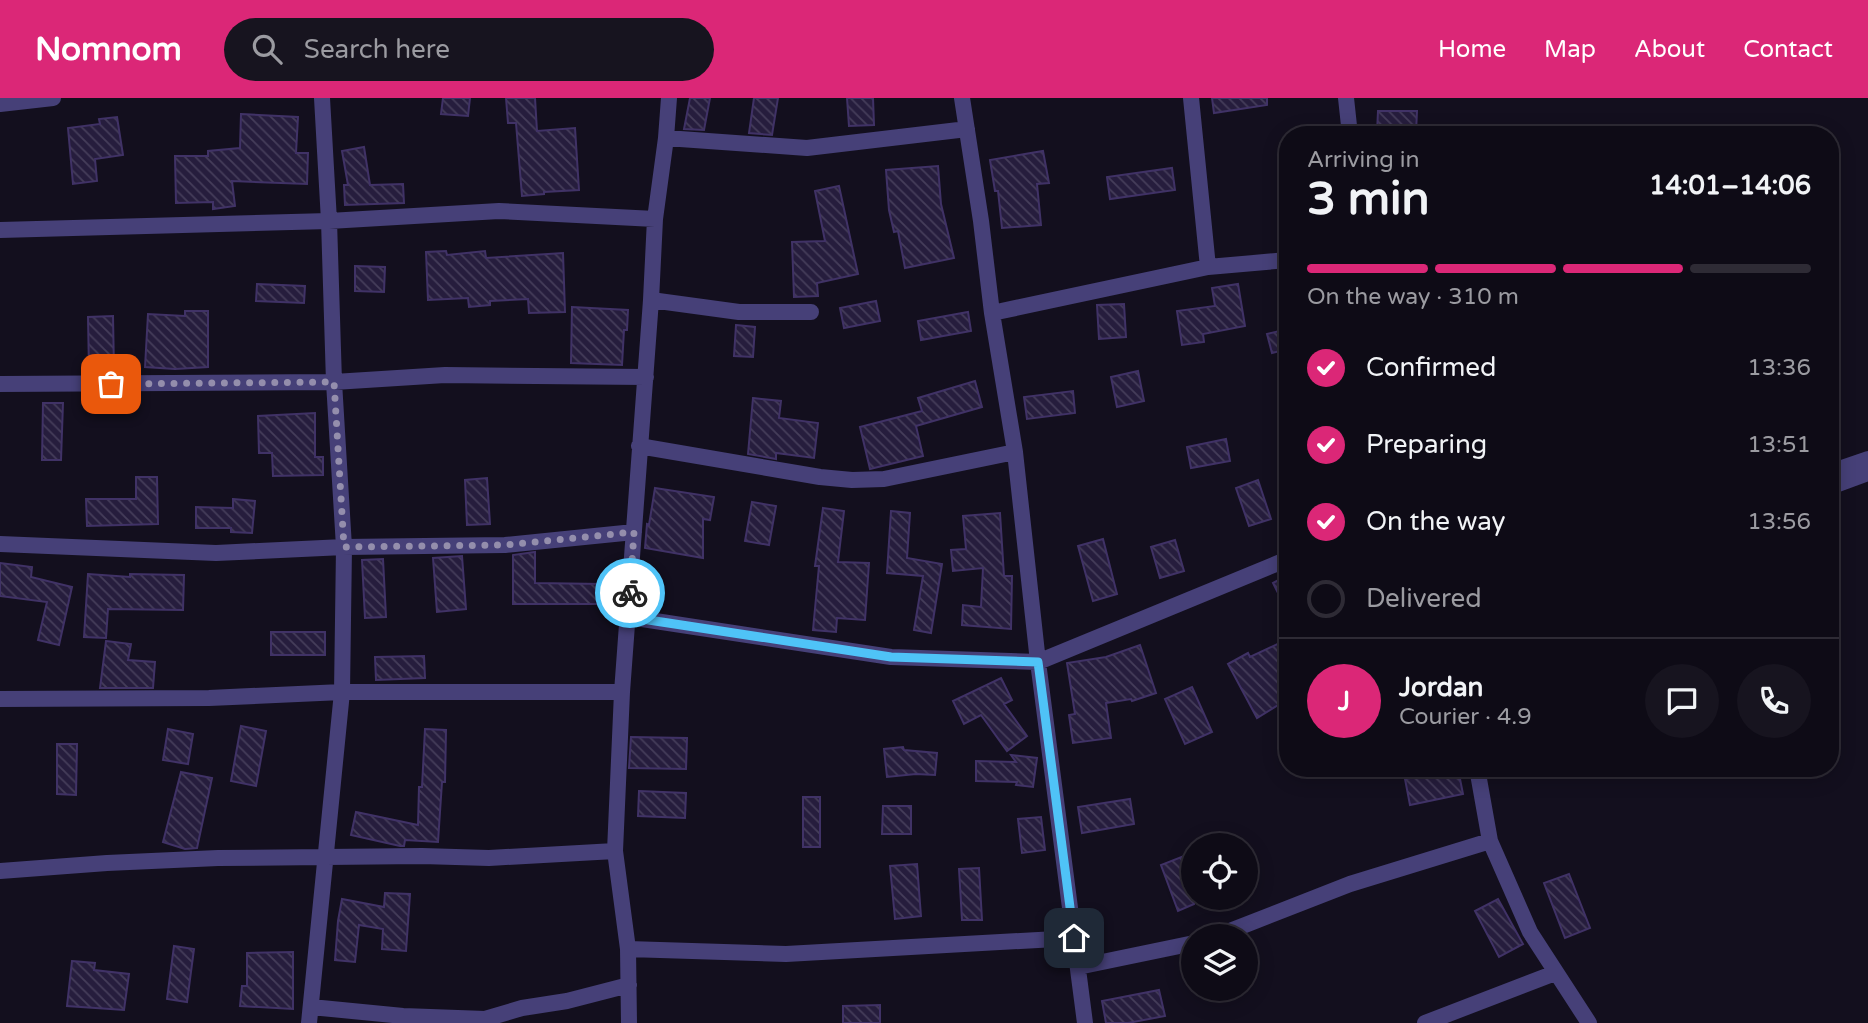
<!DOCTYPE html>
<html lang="en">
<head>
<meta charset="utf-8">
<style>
  :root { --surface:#0e0b16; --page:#17141f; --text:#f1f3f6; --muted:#9b9ba1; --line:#2e2b35; --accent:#db2777 }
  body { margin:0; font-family:"Varela Round",sans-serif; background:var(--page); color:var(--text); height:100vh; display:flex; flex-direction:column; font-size:26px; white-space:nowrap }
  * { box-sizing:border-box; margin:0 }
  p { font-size:23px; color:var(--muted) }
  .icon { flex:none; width:38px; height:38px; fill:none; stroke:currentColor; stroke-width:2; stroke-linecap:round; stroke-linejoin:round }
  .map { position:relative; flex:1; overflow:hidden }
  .details { position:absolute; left:1279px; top:28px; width:560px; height:651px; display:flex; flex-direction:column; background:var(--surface); border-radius:28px; box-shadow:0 4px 18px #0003,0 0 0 2px var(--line) }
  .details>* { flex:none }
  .buttons { position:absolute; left:1181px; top:735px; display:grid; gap:14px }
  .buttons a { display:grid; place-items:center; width:77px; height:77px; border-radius:50%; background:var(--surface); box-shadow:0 4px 18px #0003,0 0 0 2px var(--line); font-size:35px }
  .pin { position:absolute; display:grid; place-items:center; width:60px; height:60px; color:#fff; margin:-30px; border-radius:14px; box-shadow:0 4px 10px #0006 }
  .courier { position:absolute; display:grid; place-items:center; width:70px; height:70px; margin:-35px; border:5px solid #4fc3f7; border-radius:50%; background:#fff; color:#222; box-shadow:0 2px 9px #0007 }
  .headline em { font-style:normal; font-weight:700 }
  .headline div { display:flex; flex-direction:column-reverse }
  .headline { display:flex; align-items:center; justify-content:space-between; height:119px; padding:0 28px }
  h1 { font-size:46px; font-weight:700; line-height:52px }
  .bar { display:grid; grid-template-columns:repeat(4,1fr); gap:10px 7px; align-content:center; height:84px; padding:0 28px }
  .bar i { height:9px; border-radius:5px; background:var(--line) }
  .bar .selected { background:var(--accent) }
  .bar p { grid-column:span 4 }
  .line { display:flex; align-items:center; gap:18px; padding:0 28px; border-top:2px solid var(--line) }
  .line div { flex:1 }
  .round { display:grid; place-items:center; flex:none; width:74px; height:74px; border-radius:37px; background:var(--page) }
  ol { padding:0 28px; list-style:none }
  li { display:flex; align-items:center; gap:21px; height:77px }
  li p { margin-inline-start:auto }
  li .icon { padding:7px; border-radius:50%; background:var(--accent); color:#fff; stroke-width:4 }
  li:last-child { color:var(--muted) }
  li i { width:38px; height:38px; border:4px solid var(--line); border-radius:50% }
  header { display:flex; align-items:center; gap:42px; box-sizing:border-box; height:98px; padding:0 35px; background:var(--accent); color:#fff }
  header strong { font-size:33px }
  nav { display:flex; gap:38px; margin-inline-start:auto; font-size:24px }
  .search { width:490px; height:63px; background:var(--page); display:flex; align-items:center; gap:18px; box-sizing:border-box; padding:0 24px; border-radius:38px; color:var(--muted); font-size:26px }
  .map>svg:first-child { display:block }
  .building { fill:url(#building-back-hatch); stroke:#403266; stroke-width:2 }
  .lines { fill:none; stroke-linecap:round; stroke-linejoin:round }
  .minor { stroke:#464078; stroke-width:16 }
  .done { stroke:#948eac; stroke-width:7; stroke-dasharray:0 12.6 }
  .route { stroke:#4fc3f7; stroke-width:9 }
</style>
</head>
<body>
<header>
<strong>Nomnom</strong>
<div class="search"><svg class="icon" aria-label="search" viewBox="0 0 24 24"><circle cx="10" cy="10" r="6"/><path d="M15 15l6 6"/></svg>Search here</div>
<nav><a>Home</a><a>Map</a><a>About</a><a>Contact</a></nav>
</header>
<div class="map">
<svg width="1868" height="925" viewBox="0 0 1868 925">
  <defs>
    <pattern id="building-back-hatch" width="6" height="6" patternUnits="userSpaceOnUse" patternTransform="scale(1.75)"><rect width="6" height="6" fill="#261d3d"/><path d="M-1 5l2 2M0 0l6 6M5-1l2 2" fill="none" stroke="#453d5a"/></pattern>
  </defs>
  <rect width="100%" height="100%" fill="#130f1e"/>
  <path class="building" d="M443,0H470L468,18L441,16Z
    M506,0H535L537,33L575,30L579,92L544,94V96L522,98L516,25H508Z
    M690,0H710L704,32L684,31Z
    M754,0H778L772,37L749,35Z
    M847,0H873L874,27L849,28Z
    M1212,0H1267V7L1214,15Z
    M1378,13H1417L1416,35H1377Z
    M241,16L298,19L296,55H308L307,86L232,83L235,108L213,111V104L176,105L175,58H208V53L240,50Z
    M117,19L123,57L95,61L97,83L73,86L68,30L100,26L99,21Z
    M364,49L370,87L403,86L404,105L345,107L344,87H348L342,53Z
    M1043,53L1049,85L1037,86L1041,127L1002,130L998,93H995L990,62Z
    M938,68L941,106L954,160L905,170L898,133L894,134L889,112L886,72Z
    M1172,70L1175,92L1110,101L1107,79Z
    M839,88L858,176L817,185L818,198L794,199L792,144L825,143L815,93Z
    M446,153L447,157L485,153L486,160L563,155L565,214L529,215L528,201L490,203V207L469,209L468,200L428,202L426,154Z
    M355,168L385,169L384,194L355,193Z
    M257,186L305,188L304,205L256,203Z
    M1238,186L1245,228L1203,236L1204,244L1182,247L1177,213L1215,208L1212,190Z
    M876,203L880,223L844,230L840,210Z
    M1124,206L1126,239L1099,241L1097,207Z
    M572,209L628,212L627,232H624L622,267L571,265Z
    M185,213H208V269L175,271L145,269L148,216L185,218Z
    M968,214L971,233L921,242L918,223Z
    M113,218L114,272L89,273L88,219Z
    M736,227L755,229L753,259L734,258Z
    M1288,231V251L1272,255L1267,236Z
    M1138,273L1144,303L1117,309L1111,279Z
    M975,283L982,309L916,328L923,358L870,371L860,329L922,313L918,300Z
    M1073,293L1075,315L1027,321L1024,299Z
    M753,300L781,303L779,320L818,325L814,360L776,355V361L748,356Z
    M43,305H63L61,362H42Z
    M315,315V359H323V377L273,378L272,355H259L258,318Z
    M1226,341L1230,363L1191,370L1187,349Z
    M136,379H157L158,426L87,428L86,401H136Z
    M487,380L490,426L467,427L465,382Z
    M1258,382L1271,421L1249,428L1236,390Z
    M655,390L714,399L710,422L703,421V460L645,450L647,426L649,427Z
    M233,401L255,403L252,435L231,434V430H196V409L233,410Z
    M752,404L776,408L769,447L745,443Z
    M823,410L844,413L838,464L869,465L865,522L837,520L836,534L813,532L819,468H815Z
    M891,413L910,415L907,460L942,466L931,535L914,532L923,478L887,475Z
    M1000,415L1004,478H1012L1011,531L962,527L963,507L981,509L983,470L953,473L951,452L966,451L963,418Z
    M1103,441L1117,496L1093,503L1078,448Z
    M1175,442L1184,473L1160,480L1151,449Z
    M535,454V485L602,486L601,506H513V457Z
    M462,458L466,511L437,514L433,460Z
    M383,461L386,519L365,520L362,462Z
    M0,465L32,469L31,479L72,489L59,547L38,542L47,504L0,498Z
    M88,476L130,479V476L184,477L183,512L108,511L106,540L84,539Z
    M1288,477V515L1273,485Z
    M271,534H325V557H271Z
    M1288,541V601L1257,620L1228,566L1248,555L1250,559Z
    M106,543L131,546L128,562L155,564L153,590H100Z
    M1140,547L1156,595L1132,603L1131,601L1106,605L1111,640L1073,645L1069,617L1075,616L1067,565L1106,559Z
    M424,558L425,580L376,582L375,559Z
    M1001,580L1012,602L1004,606L1027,638L1007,653L981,617L964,626L953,603Z
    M1192,589L1212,634L1185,646L1165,601Z
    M241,628L266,633L256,688L231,683Z
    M168,631L193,636L188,666L163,662Z
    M425,631L446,632L445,684H442L438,744L405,742L404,748H400L351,737L356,714L418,727L419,689H422Z
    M631,639L687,640L686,671L629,670Z
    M57,646H77L76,697L57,696Z
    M903,649L904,652L937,655L935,677L916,676L887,679L884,651Z
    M1011,657L1037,660L1033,689L1016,687L1017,684L976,683V663L1016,664Z
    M1458,671L1463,696L1410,707L1405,681Z
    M181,674L212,680L197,750L185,751L163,744Z
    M639,693L686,695L685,720L638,718Z
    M803,699H820V749H803Z
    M1130,701L1134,726L1082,735L1078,709Z
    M883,708H911V736H882Z
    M1041,719L1045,752L1022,755L1018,721Z
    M1184,758L1194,784V806L1178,813L1161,767Z
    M917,766L921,818L895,821L890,768Z
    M979,770L982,822H962L959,771Z
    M1569,776L1590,830L1565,840L1544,785Z
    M385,795L410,796L406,853L382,851L383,831L359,827L355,864L335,862L338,823L342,801L384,809Z
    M1498,801L1523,846L1499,859L1475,813Z
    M174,848L194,851L187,904L167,901Z
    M293,854V911L240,908L242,888H247V855Z
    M72,863L95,865L94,872L129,876L124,912L67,908Z
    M1159,892L1165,918L1128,925H1106L1102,903Z
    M880,907V925H843V908Z"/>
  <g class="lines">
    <path class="minor" d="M962,0L981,123L992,215L1015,354L1038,564L1085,925
      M1191,0L1208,169
      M1346,0L1350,37
      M0,6L53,0
      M666,40L807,50L967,31
      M0,132L329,123L499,113L655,121
      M651,202L739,214H811
      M992,215L1208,169L1288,162
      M0,286L334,284L445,277L646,279
      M639,348L820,379L852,382L884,381L1015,354
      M1830,374L1868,361
      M1830,389L1868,375
      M0,446L216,455L344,449L505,447L634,434
      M629,519L891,559L1038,564L1288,461
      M0,601L209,600L342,594H622
      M1477,670L1490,743L1530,834L1589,925
      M0,773L107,765L218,760L422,758L489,760L615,753
      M1217,838L1350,786L1490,743
      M628,851L786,856L1074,840
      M1078,869L1194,845
      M311,909L403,918L485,921L522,910L567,903L629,887
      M309,925L342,594L344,449L334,284L329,123L322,0
      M629,925L628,851L615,753L622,594L651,202L655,121L666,40L669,0
      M1425,925L1555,875"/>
  </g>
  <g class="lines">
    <path class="done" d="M111,286L334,284L344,449L505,447L634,434L630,495"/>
    <path class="route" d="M630,495L629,519L891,559L1038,564L1074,840"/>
  </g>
</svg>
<div class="buttons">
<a><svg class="icon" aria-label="locate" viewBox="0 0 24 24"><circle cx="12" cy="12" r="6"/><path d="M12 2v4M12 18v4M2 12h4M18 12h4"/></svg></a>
<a><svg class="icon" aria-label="layers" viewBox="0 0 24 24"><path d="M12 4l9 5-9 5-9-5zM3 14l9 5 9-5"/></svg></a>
</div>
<div class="pin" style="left:111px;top:286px;background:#ea580c"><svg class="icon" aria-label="bag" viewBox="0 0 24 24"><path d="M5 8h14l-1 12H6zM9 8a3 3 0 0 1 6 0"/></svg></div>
<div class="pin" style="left:1074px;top:840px;background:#1f2937"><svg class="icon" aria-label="home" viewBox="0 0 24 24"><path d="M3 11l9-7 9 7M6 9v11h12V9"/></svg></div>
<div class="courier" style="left:630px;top:495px"><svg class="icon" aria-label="bike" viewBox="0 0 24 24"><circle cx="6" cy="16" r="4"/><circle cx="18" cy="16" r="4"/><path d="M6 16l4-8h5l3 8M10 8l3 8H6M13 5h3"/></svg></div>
<section class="details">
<div class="headline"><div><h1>3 min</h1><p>Arriving in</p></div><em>14:01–14:06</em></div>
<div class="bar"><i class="selected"></i><i class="selected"></i><i class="selected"></i><i></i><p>On the way · 310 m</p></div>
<ol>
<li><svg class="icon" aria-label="check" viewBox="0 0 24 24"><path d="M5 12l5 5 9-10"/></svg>Confirmed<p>13:36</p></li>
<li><svg class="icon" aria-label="check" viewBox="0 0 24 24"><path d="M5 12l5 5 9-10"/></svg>Preparing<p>13:51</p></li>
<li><svg class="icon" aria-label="check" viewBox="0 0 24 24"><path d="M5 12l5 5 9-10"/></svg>On the way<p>13:56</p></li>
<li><i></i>Delivered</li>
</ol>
<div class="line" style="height:126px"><b class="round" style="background:var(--accent);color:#fff">J</b><div><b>Jordan</b><p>Courier · 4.9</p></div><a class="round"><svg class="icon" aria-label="chat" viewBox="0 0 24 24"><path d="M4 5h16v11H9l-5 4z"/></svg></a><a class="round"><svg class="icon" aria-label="phone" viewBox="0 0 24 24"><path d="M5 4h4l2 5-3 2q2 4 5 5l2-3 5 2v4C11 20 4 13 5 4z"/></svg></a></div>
</section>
</div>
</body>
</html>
